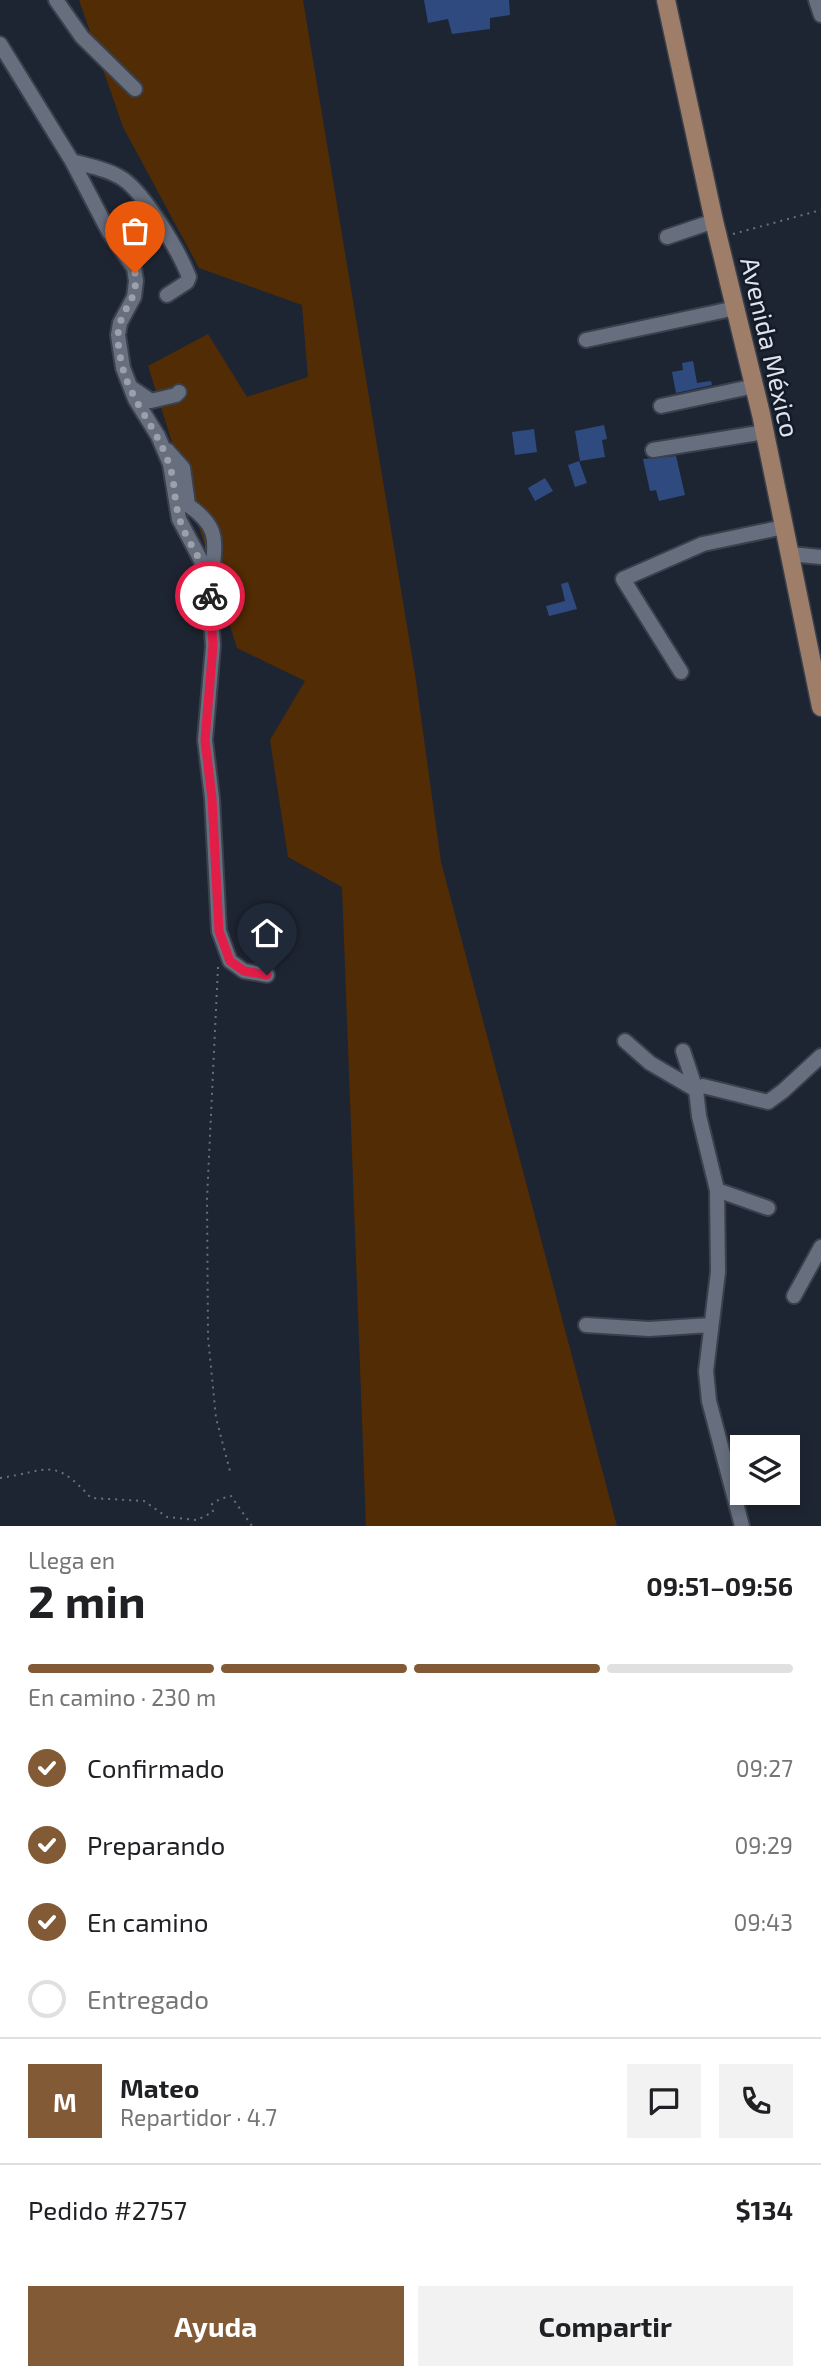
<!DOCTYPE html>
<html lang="es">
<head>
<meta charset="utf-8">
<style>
  :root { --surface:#fff; --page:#f2f2f2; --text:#202124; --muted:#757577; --line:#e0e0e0; --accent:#825a36 }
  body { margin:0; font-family:"Exo 2",sans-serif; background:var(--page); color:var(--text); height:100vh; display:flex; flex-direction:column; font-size:26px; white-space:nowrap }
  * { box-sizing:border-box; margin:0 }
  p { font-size:23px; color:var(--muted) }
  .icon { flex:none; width:38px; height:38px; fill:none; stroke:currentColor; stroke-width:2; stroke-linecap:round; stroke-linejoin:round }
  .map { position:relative; height:1526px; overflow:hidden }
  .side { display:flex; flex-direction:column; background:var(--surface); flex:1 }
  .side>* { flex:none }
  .tools { position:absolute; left:730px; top:1435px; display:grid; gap:14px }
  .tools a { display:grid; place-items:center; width:70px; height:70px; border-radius:0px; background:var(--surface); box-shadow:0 4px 10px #0003; font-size:35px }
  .pin { position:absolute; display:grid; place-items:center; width:60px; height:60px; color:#fff; margin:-72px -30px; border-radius:50% 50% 50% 0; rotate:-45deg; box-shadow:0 0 7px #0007 }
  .pin .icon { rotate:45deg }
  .courier { position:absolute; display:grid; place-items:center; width:70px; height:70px; margin:-35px; border:5px solid #e11d48; border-radius:50%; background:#fff; color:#222; box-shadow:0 2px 9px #0007 }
  .head em { font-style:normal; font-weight:700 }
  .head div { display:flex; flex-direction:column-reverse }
  .head { display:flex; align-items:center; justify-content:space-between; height:119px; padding:0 28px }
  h1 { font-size:46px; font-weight:700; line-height:52px }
  .bar { display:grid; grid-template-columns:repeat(4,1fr); gap:10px 7px; align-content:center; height:84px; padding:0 28px }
  .bar i { height:9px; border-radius:5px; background:var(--line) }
  .bar .active { background:var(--accent) }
  .bar p { grid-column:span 4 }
  .line { display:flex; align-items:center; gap:18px; padding:0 28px; border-top:2px solid var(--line) }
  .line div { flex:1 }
  .round { display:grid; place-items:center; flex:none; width:74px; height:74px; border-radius:0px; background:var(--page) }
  ol { padding:0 28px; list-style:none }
  li { display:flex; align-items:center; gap:21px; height:77px }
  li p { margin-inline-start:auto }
  li .icon { padding:7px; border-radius:50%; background:var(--accent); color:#fff; stroke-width:4 }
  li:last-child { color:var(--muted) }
  li i { width:38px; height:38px; border:4px solid var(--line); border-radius:50% }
  .primary-button { display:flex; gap:14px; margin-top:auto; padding:14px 28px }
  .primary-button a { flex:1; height:80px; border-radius:0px; background:var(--accent); color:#fff; font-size:28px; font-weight:700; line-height:80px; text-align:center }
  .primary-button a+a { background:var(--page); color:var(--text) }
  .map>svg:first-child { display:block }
  .green { fill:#522c04 }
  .building { fill:#2f4a7e }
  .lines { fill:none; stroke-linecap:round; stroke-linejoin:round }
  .minor-casing { stroke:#3b414c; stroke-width:18 }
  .major-casing { stroke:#3b414c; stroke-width:21 }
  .path { stroke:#6a707b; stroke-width:2; stroke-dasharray:2 5; stroke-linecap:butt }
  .minor { stroke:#676f7f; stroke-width:14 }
  .major { stroke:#9e7e68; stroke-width:18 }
  .done { stroke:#9ba0ab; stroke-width:7; stroke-dasharray:0 12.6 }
  .route { stroke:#e11d48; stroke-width:9 }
  .labels { text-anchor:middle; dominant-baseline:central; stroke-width:5; stroke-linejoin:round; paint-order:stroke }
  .street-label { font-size:26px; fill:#dee3ec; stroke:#141b28 }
</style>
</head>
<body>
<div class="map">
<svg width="821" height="1526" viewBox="0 0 821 1526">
  <rect width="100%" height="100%" fill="#1e2532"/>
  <path class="green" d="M79,0H303L415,674L441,862L617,1526H366L342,887L288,857L270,740L305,681L237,648L148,366L208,334L247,397L308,377L302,305L199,268L123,127Z"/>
  <path class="building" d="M424,0H509L510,15L490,18V29L452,34L448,19L428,23Z
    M693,361L697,383L711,381L712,385L676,393L672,372L683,370L682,363Z
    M604,425L607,439L602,440L605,457L580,461L575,431Z
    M534,429L537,452L515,455L512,432Z
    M676,456L685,495L659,501L656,490L650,491L643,459Z
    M579,461L587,483L575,487L568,465Z
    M545,478L553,491L535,501L528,488Z
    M568,582L577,609L549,616L546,606L565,601L561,584Z"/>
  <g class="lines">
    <defs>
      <path id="minor" d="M56,0L82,37L135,89
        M816,0L821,15
        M0,44L72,161L109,232L134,268L136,281L134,297L120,323L118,335L123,368L135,399L158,436L170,464L179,519L205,568L209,586L213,646L205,740L212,798L219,931L230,961L244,971L267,975
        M72,161C89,166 108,169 123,179C145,194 179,251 189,277L187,282L167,295
        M667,237L714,221
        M586,340L736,308
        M132,388L151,401L176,395L179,392
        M661,406L755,386
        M167,450L183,468L188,505C222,529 214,542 212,579
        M653,450L765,432
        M790,554L821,557
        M681,672L623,579L703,544L784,527
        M625,1041L650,1063L696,1090
        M683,1051L696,1090L699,1116L717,1190L718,1272L706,1371L709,1401L742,1526
        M696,1090L703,1086L768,1102L783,1091L821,1056
        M717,1190L768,1208
        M794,1296L821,1247
        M586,1325L649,1329L711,1325"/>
      <path id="major" d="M666,0L714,221L761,414L821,707"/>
    </defs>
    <use href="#minor" class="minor-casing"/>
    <use href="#major" class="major-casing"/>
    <path class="path" d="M733,234L821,210
      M218,967L207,1199L208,1337L216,1418L231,1475
      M0,1478C49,1471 53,1456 91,1498L144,1501L167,1517L197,1520L213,1512L212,1504L220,1499L231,1496L252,1526"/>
    <use href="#minor" class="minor"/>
    <use href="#major" class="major"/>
  </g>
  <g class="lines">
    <path class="done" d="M135,273C138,298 127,302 120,323C116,336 119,352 122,365C130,400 156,427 168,461C176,480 173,503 181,523C191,551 208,563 210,596"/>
    <path class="route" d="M210,596L213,646L205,740L212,798L219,931L230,961L244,971L267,975"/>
  </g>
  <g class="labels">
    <g class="street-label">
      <text transform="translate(771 347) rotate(77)">Avenida México</text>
    </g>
  </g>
</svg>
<div class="tools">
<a><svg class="icon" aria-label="layers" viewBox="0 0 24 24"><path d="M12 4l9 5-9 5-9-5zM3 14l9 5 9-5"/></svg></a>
</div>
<div class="pin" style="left:135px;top:273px;background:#ea580c"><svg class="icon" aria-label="bag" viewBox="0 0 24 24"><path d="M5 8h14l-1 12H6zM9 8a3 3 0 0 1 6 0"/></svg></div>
<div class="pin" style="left:267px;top:975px;background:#1f2937"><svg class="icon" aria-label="home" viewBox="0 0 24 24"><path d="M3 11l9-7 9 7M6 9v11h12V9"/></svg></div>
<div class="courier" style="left:210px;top:596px"><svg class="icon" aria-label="bike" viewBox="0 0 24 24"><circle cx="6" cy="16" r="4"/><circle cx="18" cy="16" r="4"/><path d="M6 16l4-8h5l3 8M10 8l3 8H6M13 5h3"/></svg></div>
</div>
<section class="side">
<div class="head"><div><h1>2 min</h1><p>Llega en</p></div><em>09:51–09:56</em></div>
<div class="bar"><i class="active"></i><i class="active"></i><i class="active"></i><i></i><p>En camino · 230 m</p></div>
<ol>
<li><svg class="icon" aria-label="check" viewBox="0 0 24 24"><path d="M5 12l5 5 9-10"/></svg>Confirmado<p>09:27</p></li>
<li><svg class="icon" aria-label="check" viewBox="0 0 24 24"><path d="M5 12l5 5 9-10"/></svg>Preparando<p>09:29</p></li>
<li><svg class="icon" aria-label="check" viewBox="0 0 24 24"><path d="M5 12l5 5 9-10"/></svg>En camino<p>09:43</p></li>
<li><i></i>Entregado</li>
</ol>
<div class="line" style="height:126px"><b class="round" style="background:var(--accent);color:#fff">M</b><div><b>Mateo</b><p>Repartidor · 4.7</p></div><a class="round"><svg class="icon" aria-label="chat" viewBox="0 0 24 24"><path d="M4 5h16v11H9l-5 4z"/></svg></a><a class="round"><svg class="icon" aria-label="phone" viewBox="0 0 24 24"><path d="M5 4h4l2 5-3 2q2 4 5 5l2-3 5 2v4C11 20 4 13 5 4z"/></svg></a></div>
<div class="line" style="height:91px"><div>Pedido #2757</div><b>$134</b></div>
<div class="primary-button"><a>Ayuda</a><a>Compartir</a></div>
</section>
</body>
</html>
